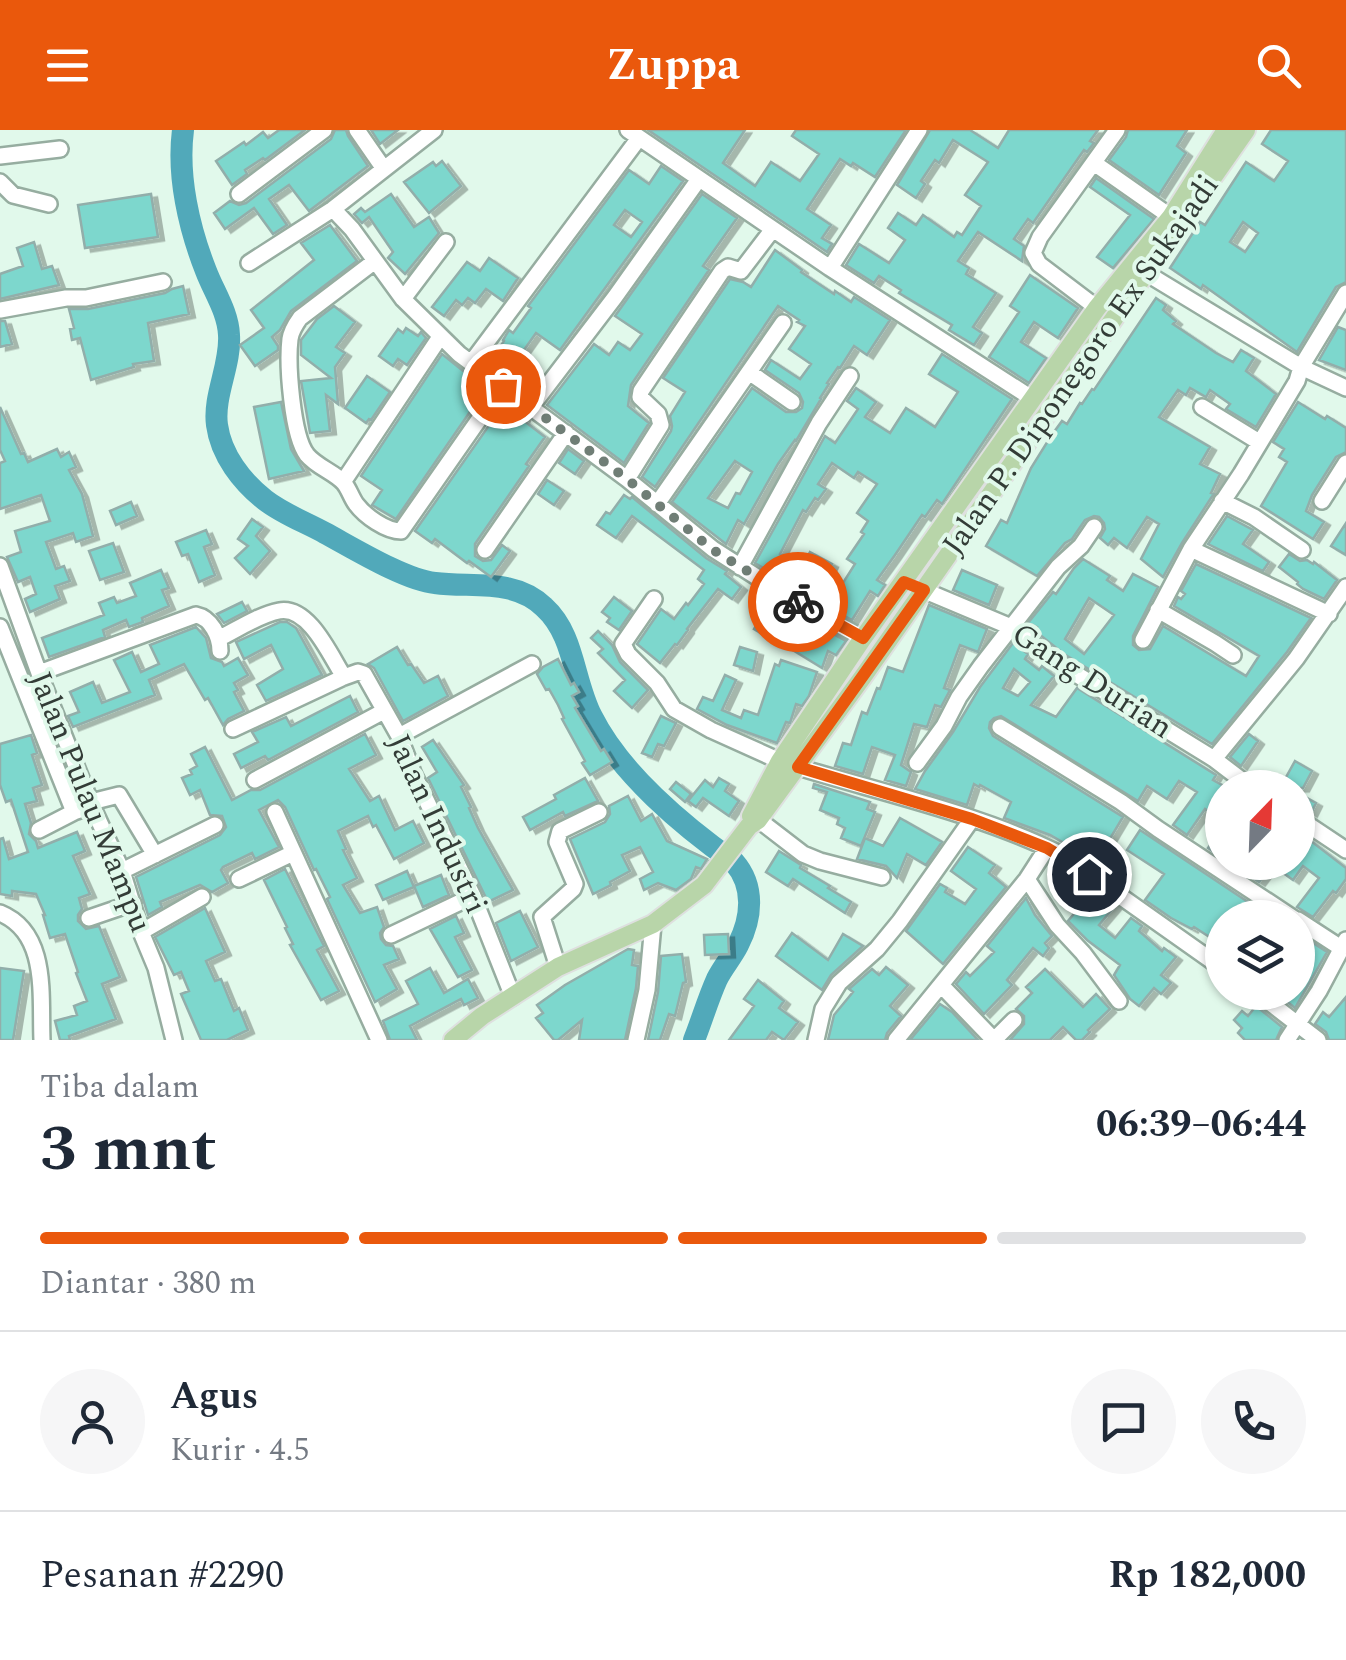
<!DOCTYPE html>
<html lang="id">
<head>
<meta charset="utf-8">
<style>
  :root { --surface:#fff; --page:#f6f6f7; --text:#1f2937; --muted:#747a83; --line:#e0e1e3; --accent:#ea580c }
  body { margin:0; font-family:Spectral,serif; background:var(--page); color:var(--text); height:100vh; display:flex; flex-direction:column; font-size:38px; white-space:nowrap }
  * { box-sizing:border-box; margin:0 }
  p { font-size:32px; color:var(--muted) }
  .icon { flex:none; width:55px; height:55px; fill:none; stroke:currentColor; stroke-width:2; stroke-linecap:round; stroke-linejoin:round }
  .map { position:relative; height:910px; overflow:hidden }
  .details { display:flex; flex-direction:column; background:var(--surface); flex:1 }
  .details>* { flex:none }
  .needle { width:65px; rotate:23deg }
  .buttons { position:absolute; left:1205px; top:640px; display:grid; gap:20px }
  .buttons a { display:grid; place-items:center; width:110px; height:110px; border-radius:50%; background:var(--surface); box-shadow:0 2px 8px #0004; font-size:50px }
  .pin { position:absolute; display:grid; place-items:center; width:85px; height:85px; color:#fff; margin:-42px; border:5px solid #fff; border-radius:50%; box-shadow:0 2px 10px #0007 }
  .courier { position:absolute; display:grid; place-items:center; width:100px; height:100px; margin:-50px; border:8px solid #ea580c; border-radius:50%; background:#fff; color:#222; box-shadow:0 2px 12px #0007 }
  .headline em { font-style:normal; font-weight:700 }
  .headline div { display:flex; flex-direction:column-reverse }
  .headline { display:flex; align-items:center; justify-content:space-between; height:170px; padding:0 40px }
  h1 { font-size:65px; font-weight:700; line-height:75px }
  .bar { display:grid; grid-template-columns:repeat(4,1fr); gap:15px 10px; align-content:center; height:120px; padding:0 40px }
  .bar i { height:12px; border-radius:8px; background:var(--line) }
  .bar .current { background:var(--accent) }
  .bar p { grid-column:span 4 }
  .line { display:flex; align-items:center; gap:25px; padding:0 40px; border-top:2px solid var(--line) }
  .line div { flex:1 }
  .round { display:grid; place-items:center; flex:none; width:105px; height:105px; border-radius:52px; background:var(--page) }
  header { display:flex; justify-content:space-between; align-items:center; height:130px; padding:0 40px; background:var(--accent); color:#fff; font-size:45px; font-weight:700 }
  .map>svg:first-child { display:block }
  .lines { fill:none; stroke-linecap:round; stroke-linejoin:round }
  .river { stroke:#51a9ba; stroke-width:22 }
  .building { fill:#7dd7cd; stroke:#92aeaa; stroke-width:2.5; fill-rule:evenodd; filter:url(#shadow) }
  .minor-casing { stroke:#96ada0; stroke-width:20 }
  .major-casing { stroke:#dee0df; stroke-width:22 }
  .minor { stroke:#fff; stroke-width:15 }
  .major { stroke:#b8d5a9; stroke-width:18 }
  .done { stroke:#707e76; stroke-width:10; stroke-dasharray:0 18 }
  .route { stroke:#ea580c; stroke-width:12 }
  .labels { text-anchor:middle; dominant-baseline:central; stroke-width:8; stroke-linejoin:round; paint-order:stroke }
  .street-label { font-size:32px; fill:#333c37; stroke:#e1f9eb }
</style>
</head>
<body>
<header><svg class="icon" aria-label="menu" viewBox="0 0 24 24"><path d="M4 6h16M4 12h16M4 18h16"/></svg>Zuppa<svg class="icon" aria-label="search" viewBox="0 0 24 24"><circle cx="10" cy="10" r="6"/><path d="M15 15l6 6"/></svg></header>
<div class="map">
<svg width="1346" height="910" viewBox="0 0 1346 910">
  <defs>
    <filter id="shadow"><feDropShadow dx="6" dy="3.5" stdDeviation="0" flood-color="#0004"/></filter>
  </defs>
  <rect width="100%" height="100%" fill="#e1f9eb"/>
  <g class="lines">
    <path class="river" d="M183,0C177,46 189,98 206,141C214,162 228,182 229,205C231,235 213,266 217,295C221,325 242,352 265,370C283,384 305,392 325,403C353,418 405,450 435,453C472,458 514,448 544,477C575,505 573,551 592,587C620,643 683,696 734,732C755,756 752,788 738,815C732,827 723,837 717,849C708,869 702,890 694,910"/>
  </g>
  <path class="building" d="M279,0H305L265,30L263,28L245,40L247,44L232,55L216,31L244,12L246,15L263,2L268,8Z
    M335,0H346L348,6L368,36L309,81L289,55L269,69L287,95L273,104L254,78L225,99L214,83L230,71L239,75L246,73L331,9Z
    M371,0H398L380,14Z
    M648,0H745L723,33L755,56L771,32L800,51L819,24L792,6L796,0H906L875,47L853,33L851,36L840,29L807,79L831,95L822,108L832,114L827,122Z
    M930,0H970L998,18L1009,0H1098L1090,11L1094,13L1087,22L1084,20L1033,93L1028,89L1014,109L1024,116L1022,131L978,102L958,131L969,138L966,144L996,163L973,197L982,203L974,215L949,200L952,195L899,163L901,160L879,146L874,153L846,135L859,114L889,133L905,110L888,98L898,83L916,95L923,85L954,107L957,102L962,105L981,76L965,65L988,32L953,10L939,33L935,30L921,51L925,54L916,68L897,55Z
    M1128,0H1187L1177,16L1186,23L1159,65L1109,30L1126,7Z
    M1271,0H1346V152L1336,157L1297,222L1203,155L1201,159L1170,138L1200,92L1205,95L1246,32L1274,51L1288,31L1262,14ZM1243,92L1258,103L1245,122L1230,112Z
    M442,31L461,56L429,83L404,52L433,32L436,36Z
    M661,36L683,51L560,220L536,203L507,244L490,232L504,211L503,210L509,200L513,203L531,178L528,176L629,40L649,54ZM625,80L642,92L631,107L614,95Z
    M1096,48L1154,89L1113,138L1097,127L1130,85L1090,57Z
    M151,64L158,107L85,118L78,75Z
    M391,64L414,97L429,87L439,103L405,144L388,128L393,122L369,87L362,93L354,84L361,78L365,82Z
    M702,64L737,88L703,136L709,140L631,255L628,276L649,293L624,333L547,275L594,214L609,225L618,212L630,220L642,204L615,186Z
    M330,95L357,131L291,181L280,200L272,207L278,216V220L255,236L240,215L264,198L251,180L314,130L301,113Z
    M34,112L42,139L52,136L59,155L0,169V144L23,136L17,118Z
    M775,120L802,140L801,142L834,164L835,161L851,172L854,167L890,190L867,225L854,216L840,238L838,237L827,253L829,254L820,268L821,269L796,311L795,310L778,334L744,394L738,390L726,414L672,372L752,258L786,282H796L802,278L803,272L799,263L765,240L771,230L800,249L811,234L789,219L805,196L797,192L799,190L778,176L655,357L642,347L671,301L672,296L670,286L685,262L663,248L730,149L743,152L751,157ZM735,331L752,342L740,364L736,363L728,378L708,368Z
    M489,128L518,148L503,171L486,159L475,173L468,168L462,175L456,170L444,186L432,177L467,132L480,141Z
    M1030,145L1078,178L1058,208L1034,192L1021,212L1046,228L1029,253L989,227L1019,182L1010,176Z
    M183,156L189,184L148,193L154,231L133,234L134,237L91,250L80,208L72,210L70,199L74,198L69,179H88L165,163L172,159Z
    M1156,168L1166,175L1163,180L1176,191L1173,194L1216,223L1233,232L1241,220L1254,228L1246,241L1276,264L1256,297L1226,279L1230,274L1210,260L1206,267L1190,258L1186,265L1178,260L1159,287L1210,317L1200,334L1220,344L1211,363L1214,364L1211,368L1182,413L1163,447L1141,429L1159,394L1147,387L1127,418L1114,408L1108,415L1100,408L1105,399L1104,393L1099,387L1094,386L1085,390L1072,409L1065,413L1037,446L986,416L1001,390L1007,393L1031,338L1051,306L1062,291L1067,294L1080,273L1082,274L1092,259L1094,260Z
    M334,176L355,192L336,217L345,223L335,237L338,274L326,265L330,301L310,303L301,251L331,248L301,225V210L317,189Z
    M0,191H5L12,214L0,217Z
    M1338,197L1346,200V240L1319,230Z
    M406,198L418,206L421,202L426,208L407,235L398,229L393,236L379,226L398,199L403,203Z
    M442,224L467,244L465,247L485,260L396,389L372,375L382,360L361,346Z
    M942,224L1012,269L942,374L937,370L925,387L922,385L895,425L877,450L885,455L878,466L870,461L852,490L819,472L834,447L843,453L855,434L847,429L864,404L861,402L868,391L857,383L877,354L858,342L854,348L832,333L818,354L826,359L818,370L815,368L806,382L803,380L780,424L797,433L787,452L755,433L825,306L835,313L858,279L847,271L856,258L876,272L865,287L890,303L906,278L935,297L958,262L929,244Z
    M367,246L390,262L371,290L369,289L366,293L345,278Z
    M281,272L291,319L304,341L269,349L254,277Z
    M1298,272L1325,289L1327,286L1346,298V322L1336,327L1312,365L1306,381L1324,392L1313,409L1261,376L1287,332L1279,327L1284,319L1273,312Z
    M504,274L524,287L523,290L545,307L526,334L529,336L475,414V426L483,431L491,430L502,415L510,421L491,447L469,431L467,433L435,409L432,413L415,401Z
    M0,277L21,324L24,323L28,332L57,319L61,327L69,322L76,337L69,340L82,364L93,406L76,412L73,403L46,412L56,439L64,436L70,451L55,456L60,469L30,482L25,469L36,464L30,447L18,452L7,427L21,422L15,401L50,391L41,365L0,379V333L5,331L0,320Z
    M568,319L584,331L575,344L559,333Z
    M547,350L564,361L554,375L538,364Z
    M624,365L630,369L632,367L706,428L727,441L725,444L741,457L732,469L718,459L687,499L688,500L677,515L675,514L660,533L637,514L661,479L674,489L686,473L688,475L704,454L698,449L704,440L632,386L616,408L597,395L606,382L610,384Z
    M131,372L137,386L116,395L110,381Z
    M1227,386L1253,400L1243,414L1269,432L1263,441L1208,414Z
    M252,389L263,397L256,406L270,421L250,444L235,428L248,416L238,409Z
    M1346,393V425L1331,416Z
    M206,400L212,414L204,417L215,445L199,452L188,424L182,426L176,412Z
    M113,413L124,442L100,450L89,421Z
    M810,422L832,434L826,446L804,433Z
    M1289,424L1300,431L1307,430L1313,434L1314,432L1337,450L1324,469L1303,459L1297,454L1298,452L1279,437Z
    M1083,429L1110,446L1107,450L1123,461L1133,444L1158,457L1133,506V515L1139,520L1150,519L1163,496L1246,546L1259,526L1174,476L1178,467L1181,469L1185,464L1181,461L1196,434L1311,488L1287,522L1212,614L1064,524L1035,501L1037,497L1028,493L1053,462L1056,464L1074,438ZM1089,468L1114,485L1084,524L1065,509Z
    M161,440L169,458L162,460L169,476L142,488L143,492L129,497L126,490L103,500L105,507L49,527L42,508L104,485L99,473L114,467L117,473L136,466L130,453Z
    M962,440L997,455L989,475L953,460Z
    M614,467L632,481L619,500L607,492L610,488L602,482Z
    M242,472L247,481L224,493L217,484Z
    M929,475L987,499L978,522L960,515L944,558L950,560L941,577L935,575L927,597L914,594L901,635L911,642L906,656L885,650L895,625L872,617L863,644L835,636L843,613L851,615L862,582L867,584L877,558L880,559L888,537L903,542Z
    M790,481L846,511L836,525L828,521L822,538L765,503L764,505L754,499L763,484L782,493Z
    M280,492H287L296,498L322,545L266,571L257,555L283,539L271,515L244,529L236,512Z
    M196,497L206,508L211,528L222,532L224,536L238,528L248,545L234,553L238,560L234,562L244,581L228,589L223,595L208,568L205,570L184,534L149,550L155,565L73,597L68,586L79,582L70,562L93,552L102,573L130,562L114,530L132,522L141,542L159,534L150,515Z
    M598,501L612,515L620,532L648,560L632,578L614,561L625,550L598,523L603,519L591,508Z
    M1013,513L1028,524L1025,529L1039,540L1042,536L1054,546L1031,575L1056,587L1077,558L1216,645L1213,650L1222,655V689L1205,679L1187,705L1173,695L1197,662L1179,651L1167,669L1147,656L1138,671L1001,586L994,588L990,592L989,598L993,606L1123,687L1108,712L1112,715L1105,727L1085,716L1081,723L1050,705L1004,688L1011,672L980,655L979,657L974,654L967,675L915,659L925,641L953,602L980,557ZM1014,539L1030,552L1018,566L1003,558Z
    M397,517L408,535L411,534L424,553L438,546L448,566L403,591L374,538L368,534Z
    M740,517L757,522L753,541L734,535Z
    M558,529L571,555L574,553L579,562L572,566L578,576L575,578L601,621L604,619L612,632L590,645L582,633L585,631L562,589L564,588L558,575L549,559L546,560L537,544L543,537Z
    M781,530L817,542L809,566L802,576L796,574L790,593L786,592L777,613L727,595L697,579L703,567L713,571L725,545L736,550L722,580L741,588L744,580L758,585L775,534L779,536Z
    M350,566L358,582L268,630L265,626L241,638L234,624L258,612L252,602L286,587L291,596Z
    M661,586L676,593L664,616L658,614L652,627L642,623Z
    M365,604L376,625L349,639L370,671L379,666L395,700L413,691L424,713L394,729L376,695L373,697L368,686L338,701L346,719L343,720L357,748L343,755L360,783L377,777L384,797L380,803L381,809L386,815L393,816L399,829L384,835L397,859L375,872L327,769L330,767L316,739L314,740L285,677L278,670L259,680L279,717L255,729L252,723L223,737L221,740L228,753L212,762L200,755L160,772L162,777L148,785L136,747L220,705L226,697L222,686L210,685L200,660L190,665L182,648L192,644L190,640L197,636L191,624L205,617L232,670L251,660H260Z
    M1249,604L1258,611L1241,636L1230,627Z
    M31,605L37,623L32,625L42,655L33,658L37,671L25,674L31,693L29,704L36,711L38,718L77,702L85,721L73,726L90,764L79,768L82,779L78,785V791L86,799L99,796L120,847L102,854L116,889L69,906L70,910H60L55,891L77,885L74,876L87,871L76,843L78,842L65,804L50,808L43,785H45L36,764L12,761V766L0,764V709L3,708L9,729L28,722L11,670L6,672L0,655V614Z
    M433,610L464,655L461,657L471,677L469,678L478,698L513,760L488,772L428,648L437,642L422,617Z
    M1295,631L1312,641L1303,658H1280Z
    M585,648L598,671L565,686L563,682L530,700L523,687L556,669L554,665Z
    M719,648L729,654L725,661L739,671L729,686L703,668L696,677L688,671L705,650L713,657Z
    M676,652L691,664L685,672L670,659Z
    M814,654L870,672L867,679L875,682L861,716L841,708L845,698L837,694L839,688L820,680L827,662L813,658Z
    M1298,663L1316,673L1311,683L1298,677Z
    M628,666L641,691L652,684L667,711L707,729L701,739L696,737L691,749L676,760L658,753L644,760L640,749L653,742L640,717L622,725L630,741L610,752L611,755L593,764L570,709L605,692L610,684L609,676Z
    M900,688L942,712L926,735L907,724L897,748L886,736L857,729L865,708L883,716Z
    M1222,699V728L1208,718Z
    M1140,700L1272,788H1222V815L1194,797L1192,799L1171,788L1145,770L1164,744L1127,720Z
    M1298,701L1346,738V749L1336,763L1333,761L1313,787L1297,777L1319,748L1303,736L1293,750L1272,735L1259,752L1229,732H1298Z
    M968,717L995,735L989,743L1006,757L943,834L906,801L940,754L947,758L945,762L965,774L976,759L951,741Z
    M779,721L801,735L800,738L830,756L828,758L851,772L845,783L793,749L788,756L766,742Z
    M285,739L324,816L317,820L339,861L321,870L290,815L293,814L285,798L287,797L264,750Z
    M407,741L414,757L383,770L376,755Z
    M441,745L449,765L423,777L414,756Z
    M1093,761L1115,776L1099,795L1115,808L1131,788L1142,796L1139,801L1162,821L1164,818L1176,827L1161,845L1171,853L1161,864L1154,858L1139,876L1130,869L1114,845L1120,835L1087,810L1068,791Z
    M1026,768L1035,785L1052,806L1045,813L1049,818L1043,826L1033,818L1007,850L1012,855L984,884L956,854L966,842L970,846L994,822L987,816Z
    M205,778L225,822L206,831L215,851L221,849L234,881L239,878L248,900L227,910H201L181,864L189,861L181,842L174,845L155,807Z
    M520,781L538,817L511,831L496,793Z
    M456,786L464,803L455,807L472,840L458,847L430,799Z
    M792,803L828,830L843,804L863,816L831,845L822,860L776,826Z
    M1298,803L1327,822L1295,878L1275,862H1298Z
    M728,804L729,824L705,825L704,805Z
    M628,819L634,820L632,835L638,836L636,858L625,910H579L582,890L558,910H554L536,888L543,883L537,875L565,855Z
    M682,824L686,852L683,853L675,886L669,884L660,910H648L658,862L661,826Z
    M886,837L908,855L890,876L901,886L887,903L885,910H828L834,885L853,862L849,859L872,839L879,845Z
    M0,838L24,841L13,910H0Z
    M430,838L444,863L468,849L478,868L464,875L461,869L410,896L417,910H390L383,891L418,874L406,851Z
    M1045,839L1083,877L1096,864L1110,879L1088,900L1090,902L1082,910H1076L1063,897L1050,910H1010L1024,894V886L1016,879L1032,863L1026,857Z
    M758,850L784,871L779,878L798,892L784,910L772,902L766,910H729L754,876L744,869Z
    M1346,867V910H1329L1326,902L1315,894L1323,882L1329,887Z
    M940,874L952,882L978,910H910Z
    M1256,876L1282,897L1276,910H1245L1238,903L1242,898L1234,890L1242,881L1248,886Z"/>
  <g class="lines">
    <defs>
      <path id="minor" d="M357,0L384,39
        M434,0L333,79L352,99L403,169L459,224L627,349L713,419L791,469L863,508
        M628,0L830,138L1033,269
        M0,26L60,19
        M1094,33L1171,87
        M0,52L13,65L49,74
        M239,64L324,0
        M375,131L300,188C295,195 291,201 290,209C287,234 292,306 307,325C317,337 334,342 344,353C349,359 351,367 356,374C365,386 386,401 401,401L503,255
        M249,133L333,79
        M830,138L919,0
        M1146,143L1301,237L1346,258
        M403,169L446,112
        M1097,178L1039,134L1033,123L1040,107L1117,0
        M0,180L66,168H86L163,152
        M471,233L639,8
        M749,242L792,272
        M531,277L615,167L699,49
        M1202,277L1259,312
        M627,349L661,295L658,284L640,267L641,261L722,141L728,137L741,141L773,99
        M343,352L440,207
        M1222,371L1254,387L1302,420
        M1322,371L1346,333
        M657,374L783,193
        M1191,419L1329,484
        M485,420L566,303
        M0,436L39,543L92,676L122,741L141,802L156,838L174,910
        M740,437L819,293L850,246
        M923,460L1011,497L1058,533L1214,629L1252,658
        M654,469L623,514L628,524L657,553L674,579L711,600L780,631
        M1158,480L1215,513L1233,525
        M0,497L74,682L92,676
        M220,508C238,499 259,485 279,481C309,475 331,527 344,547
        M1143,510L1191,419L1241,344L1297,251L1301,237L1346,163
        M39,543L196,485C211,488 220,506 220,521
        M1000,597L1121,672L1158,699L1293,788
        M233,599L344,547L358,542L364,544L399,606L414,645L473,766L513,867
        M399,606L532,534
        M1214,629L1296,529L1346,457
        M917,633L944,596L959,567L981,536L1058,437L1081,416L1094,397
        M798,637C883,663 983,685 1062,725L1222,838
        M255,650L384,581
        M91,672L119,665L155,725
        M275,682L379,910
        M751,684L803,724L820,731L882,747
        M1298,688L1346,720
        M39,700L74,682
        M122,741L215,695
        M239,749L293,723
        M1027,749L1057,795L1083,823L1119,871
        M0,783C49,803 40,866 42,910
        M89,788L133,773
        M1298,790L1341,818
        M141,802L202,767
        M391,805L473,766
        M558,837L542,787L573,759L575,754L557,712L560,701L599,682
        M941,855L994,910L1014,890
        M1256,862L1318,910
        M636,910L647,860L653,794
        M816,910L823,879L839,853L877,819L900,791L972,689
        M896,910L1027,749L1047,718
        M1287,910L1319,861L1346,810"/>
      <path id="major" d="M751,686L780,631L863,508L1097,178L1171,87L1226,0
        M453,910L482,886L558,837L653,794L704,755L749,696L758,690L862,548L1246,0"/>
    </defs>
    <use href="#minor" class="minor-casing"/>
    <use href="#major" class="major-casing"/>
    <use href="#minor" class="minor"/>
    <use href="#major" class="major"/>
  </g>
  <g class="lines">
    <path class="done" d="M503,256L627,349L713,420L798,472"/>
    <path class="route" d="M798,472L863,508L904,452L924,460L798,637L972,689L1047,718L1089,744"/>
  </g>
  <g class="labels">
    <g class="street-label">
      <text transform="translate(1081 235) rotate(-55)">Jalan P. Diponegoro Ex Sukajadi</text>
      <text transform="translate(1092 551) rotate(33)">Gang Durian</text>
      <text transform="translate(90 672) rotate(68)">Jalan Pulau Mampu</text>
      <text transform="translate(437 694) rotate(65)">Jalan Industri</text>
    </g>
  </g>
</svg>
<div class="buttons">
<a><svg class="needle" viewBox="-14 -14 28 28"><path d="M0-13l5 13h-10z" fill="#e53935"/><path d="M0 13l5-13h-10z" fill="#747a83"/></svg></a>
<a><svg class="icon" aria-label="layers" viewBox="0 0 24 24"><path d="M12 4l9 5-9 5-9-5zM3 14l9 5 9-5"/></svg></a>
</div>
<div class="pin" style="left:503px;top:256px;background:#ea580c"><svg class="icon" aria-label="bag" viewBox="0 0 24 24"><path d="M5 8h14l-1 12H6zM9 8a3 3 0 0 1 6 0"/></svg></div>
<div class="pin" style="left:1089px;top:744px;background:#1f2937"><svg class="icon" aria-label="home" viewBox="0 0 24 24"><path d="M3 11l9-7 9 7M6 9v11h12V9"/></svg></div>
<div class="courier" style="left:798px;top:472px"><svg class="icon" aria-label="bike" viewBox="0 0 24 24"><circle cx="6" cy="16" r="4"/><circle cx="18" cy="16" r="4"/><path d="M6 16l4-8h5l3 8M10 8l3 8H6M13 5h3"/></svg></div>
</div>
<section class="details">
<div class="headline"><div><h1>3 mnt</h1><p>Tiba dalam</p></div><em>06:39–06:44</em></div>
<div class="bar"><i class="current"></i><i class="current"></i><i class="current"></i><i></i><p>Diantar · 380 m</p></div>
<div class="line" style="height:180px"><a class="round"><svg class="icon" aria-label="person" viewBox="0 0 24 24"><circle cx="12" cy="8" r="4"/><path d="M4 21q1-7 8-7t8 7"/></svg></a><div><b>Agus</b><p>Kurir · 4.5</p></div><a class="round"><svg class="icon" aria-label="chat" viewBox="0 0 24 24"><path d="M4 5h16v11H9l-5 4z"/></svg></a><a class="round"><svg class="icon" aria-label="phone" viewBox="0 0 24 24"><path d="M5 4h4l2 5-3 2q2 4 5 5l2-3 5 2v4C11 20 4 13 5 4z"/></svg></a></div>
<div class="line" style="height:130px"><div>Pesanan #2290</div><b>Rp 182,000</b></div>
</section>
</body>
</html>
